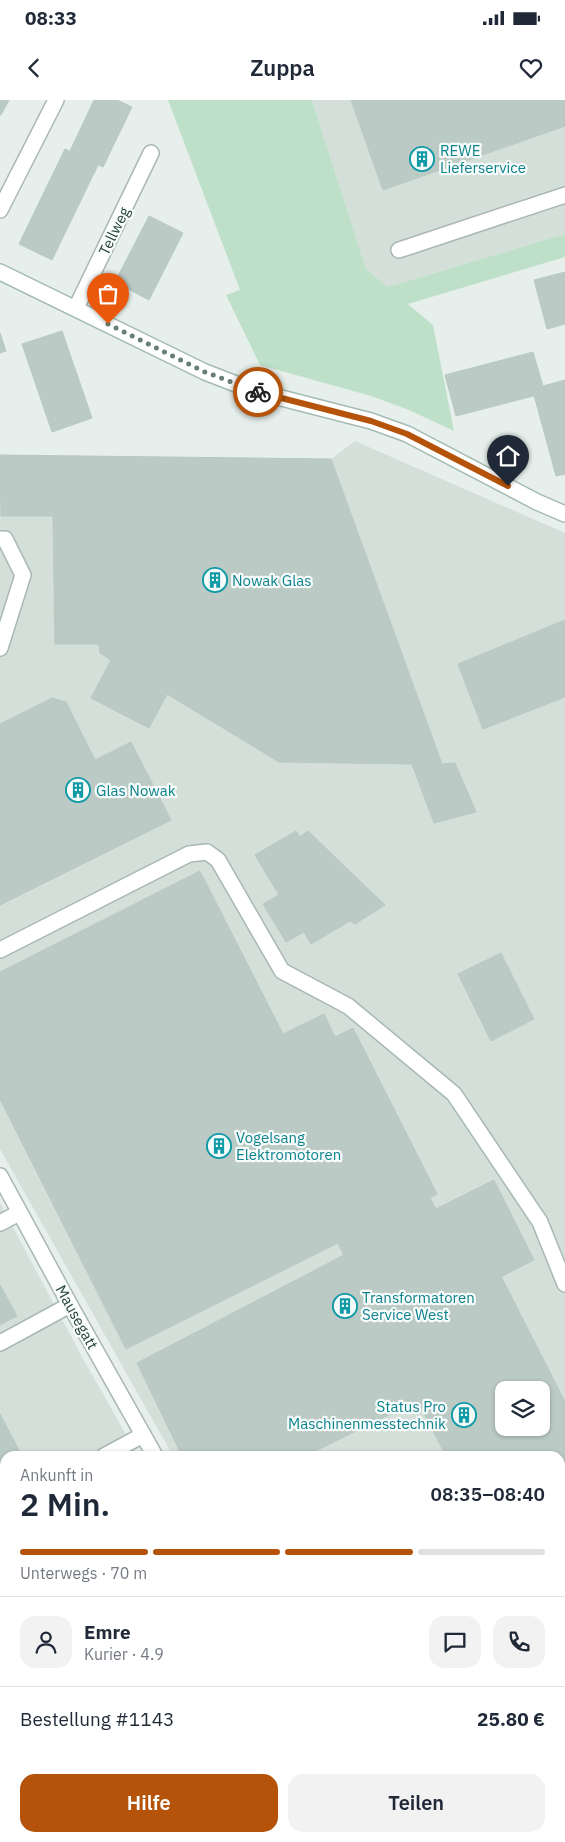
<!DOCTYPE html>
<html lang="de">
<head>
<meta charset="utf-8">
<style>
  :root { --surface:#fff; --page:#f2f2f3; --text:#1f2937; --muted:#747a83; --line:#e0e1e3; --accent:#b45309 }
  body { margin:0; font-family:"IBM Plex Sans",sans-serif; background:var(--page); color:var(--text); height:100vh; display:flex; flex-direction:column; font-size:19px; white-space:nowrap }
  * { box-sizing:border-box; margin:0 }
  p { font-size:16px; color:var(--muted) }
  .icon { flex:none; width:28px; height:28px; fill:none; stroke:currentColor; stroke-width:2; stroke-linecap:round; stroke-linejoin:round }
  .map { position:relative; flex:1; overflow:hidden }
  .drawer { position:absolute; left:0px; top:1351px; width:565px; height:391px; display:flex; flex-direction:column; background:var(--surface); border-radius:15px 15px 0 0; box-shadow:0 1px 4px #0004 }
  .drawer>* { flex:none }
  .buttons { position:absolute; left:495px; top:1281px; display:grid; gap:10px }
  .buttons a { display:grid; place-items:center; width:55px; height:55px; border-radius:10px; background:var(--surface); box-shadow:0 1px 4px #0004; font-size:25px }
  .pin { position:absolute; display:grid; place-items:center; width:42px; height:42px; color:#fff; margin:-51px -21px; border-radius:50% 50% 50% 0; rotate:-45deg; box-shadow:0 0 5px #0007 }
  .pin .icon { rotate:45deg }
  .courier { position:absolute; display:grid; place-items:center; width:50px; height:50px; margin:-25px; border:4px solid #b45309; border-radius:50%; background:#fff; color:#222; box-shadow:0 1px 6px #0007 }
  .overview em { font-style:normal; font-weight:600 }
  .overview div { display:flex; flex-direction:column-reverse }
  .overview { display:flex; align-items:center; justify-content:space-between; height:85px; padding:0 20px }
  h1 { font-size:32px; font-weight:600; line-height:38px }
  .bar { display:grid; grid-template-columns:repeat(4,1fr); gap:8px 5px; align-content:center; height:60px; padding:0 20px }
  .bar i { height:6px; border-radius:4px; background:var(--line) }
  .bar .active { background:var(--accent) }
  .bar p { grid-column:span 4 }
  .line { display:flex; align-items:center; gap:12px; padding:0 20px; border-top:1px solid var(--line) }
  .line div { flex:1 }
  .round { display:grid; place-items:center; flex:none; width:52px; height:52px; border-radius:15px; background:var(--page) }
  .action { display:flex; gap:10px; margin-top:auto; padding:10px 20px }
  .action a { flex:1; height:58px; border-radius:15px; background:var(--accent); color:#fff; font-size:20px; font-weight:600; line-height:58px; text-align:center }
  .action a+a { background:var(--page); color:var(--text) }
  .status { display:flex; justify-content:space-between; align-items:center; height:35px; padding:0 25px; background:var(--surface); direction:ltr }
  .status svg { height:14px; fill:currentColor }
  header { display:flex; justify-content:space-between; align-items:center; height:65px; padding:0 20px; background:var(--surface); font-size:22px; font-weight:600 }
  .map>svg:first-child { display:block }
  .built { fill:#d4dfda; fill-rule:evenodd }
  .green { fill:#bfe0c8 }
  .building { fill:#bbcac4; stroke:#b8c9c2; fill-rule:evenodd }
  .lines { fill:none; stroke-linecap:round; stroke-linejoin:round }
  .lane-casing { stroke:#a8b8b2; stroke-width:18 }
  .street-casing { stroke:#a8b8b2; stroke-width:18 }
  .secondary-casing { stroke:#a4bbb3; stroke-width:18 }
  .path { stroke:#86b3a5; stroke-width:3; stroke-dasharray:2.5 4; stroke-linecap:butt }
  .lane { stroke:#fff; stroke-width:15 }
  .street { stroke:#fff; stroke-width:15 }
  .secondary { stroke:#fff; stroke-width:15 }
  .done { stroke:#687f78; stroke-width:5; stroke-dasharray:0 9 }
  .route { stroke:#b45309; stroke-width:6 }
  .labels { text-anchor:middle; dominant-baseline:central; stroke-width:4.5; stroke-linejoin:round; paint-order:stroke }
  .culture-label { font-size:15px; fill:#0d838f; stroke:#f7fbf9; text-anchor:start }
  .street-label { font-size:15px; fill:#24423a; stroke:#f7fbf9 }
</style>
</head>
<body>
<div class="status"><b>08:33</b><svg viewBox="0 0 49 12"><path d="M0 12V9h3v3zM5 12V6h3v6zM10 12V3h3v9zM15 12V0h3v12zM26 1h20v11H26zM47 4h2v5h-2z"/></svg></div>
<header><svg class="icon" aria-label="back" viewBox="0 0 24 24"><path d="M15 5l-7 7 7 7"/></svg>Zuppa<svg class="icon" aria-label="heart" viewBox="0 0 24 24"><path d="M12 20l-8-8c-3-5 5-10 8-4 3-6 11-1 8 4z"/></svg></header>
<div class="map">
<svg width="565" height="1742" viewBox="0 0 565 1742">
  <rect width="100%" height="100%" fill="#e6efeb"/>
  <path class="built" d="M312,0H565V134L388,187L366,169Z
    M355,341L565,433V1491L560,1493V1356H173L0,1049V355L331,359ZM504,1290H541V1328H504Z
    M0,1103L81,1255L138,1356H5V1634L0,1630Z
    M565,1552V1742H412L410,1738H560V1554Z"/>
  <path class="green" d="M168,0H312L366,169L388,187L565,134V157L408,204L433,225L454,331L409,310L371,296L260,265L226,195L240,190Z
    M0,1630L5,1634V1738H410L412,1742H0Z"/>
  <path class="building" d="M0,0H9L1,15H0Z
    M94,0H117L132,7L103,67L70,51Z
    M351,0H565V26L383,90Z
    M65,49L98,65L52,160L19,144Z
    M149,116L183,133L149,200L115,182Z
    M565,172V224L547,229L534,180Z
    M62,231L92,318L52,332L22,244Z
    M0,233L6,251L0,253Z
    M533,252L545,293L456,316L445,275Z
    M565,280V374L556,376L534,295L545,293L543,286Z
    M0,355L331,359L442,664L455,663L476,712L434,723L412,664L279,662L167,594L149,628L91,598L111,560L100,553L99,544H55L53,416H1Z
    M565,520V597L483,629L458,564Z
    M52,598L66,602L95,660L131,642L171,720L0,805V624Z
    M296,731L350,821L311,844L304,832L286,842L263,804L279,795L255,755Z
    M308,731L385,805L355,824L350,821L300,737Z
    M200,771L283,934L324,914L335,937L353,928L437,1094L430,1098L436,1109L344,1155L338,1143L126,1249L0,999V872Z
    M501,853L534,919L491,941L458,874Z
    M494,1080L534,1160L384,1236L417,1301L305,1356H182L137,1263L344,1155Z
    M501,1176L565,1302V1426L560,1429V1356H446L384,1236ZM504,1290H541V1328H504Z
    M0,1185L17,1216L0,1225Z
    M0,1314L22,1356H5V1380L0,1383Z
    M5,1380V1439L0,1442V1383Z
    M5,1501V1563L0,1565V1503Z
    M5,1563V1603L0,1605V1565Z"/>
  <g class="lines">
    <defs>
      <path id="lane" d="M399,150L565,95
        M0,439H5L23,475L0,548
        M0,850L189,754L207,752L218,760L282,871L348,906L454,994L540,1122L565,1184
        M0,1123L19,1113
        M0,1243L70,1205
        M104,1356L143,1335
        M456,1738L458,1742"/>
      <path id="street" d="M0,110L56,0
        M76,208L151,53
        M0,1076L70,1205L155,1356
        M560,1515L565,1513"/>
      <path id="secondary" d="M0,172L205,272L254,291L371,321L407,334L537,402L565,414"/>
    </defs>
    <use href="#lane" class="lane-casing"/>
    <use href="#street" class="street-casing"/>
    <use href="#secondary" class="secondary-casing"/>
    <path class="path" d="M131,1742L140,1738"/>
    <use href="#lane" class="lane"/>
    <use href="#street" class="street"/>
    <use href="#secondary" class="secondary"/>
  </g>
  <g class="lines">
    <path class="done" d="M108,224L205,272L258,292"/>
    <path class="route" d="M258,292L371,321L407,334L508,386"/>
  </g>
  <defs>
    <symbol id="building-ring" viewBox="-11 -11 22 22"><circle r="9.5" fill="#f7fbf9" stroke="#0f9aa8" stroke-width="1.5"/><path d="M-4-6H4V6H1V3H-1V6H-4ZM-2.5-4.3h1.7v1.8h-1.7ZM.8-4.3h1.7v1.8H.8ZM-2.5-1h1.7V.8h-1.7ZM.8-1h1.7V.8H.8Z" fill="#0f9aa8"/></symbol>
  </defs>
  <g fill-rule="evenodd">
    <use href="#building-ring" x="408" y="45" width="28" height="28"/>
    <use href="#building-ring" x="201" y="466" width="28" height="28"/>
    <use href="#building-ring" x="64" y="676" width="28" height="28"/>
    <use href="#building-ring" x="205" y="1032" width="28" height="28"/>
    <use href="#building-ring" x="331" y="1192" width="28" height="28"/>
    <use href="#building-ring" x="450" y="1301" width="28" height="28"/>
  </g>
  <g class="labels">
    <g class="culture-label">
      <text x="440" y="50">REWE<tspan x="440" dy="17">Lieferservice</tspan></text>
      <text x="232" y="480">Nowak Glas</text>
      <text x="96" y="690">Glas Nowak</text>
      <text x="236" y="1037">Vogelsang<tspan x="236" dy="17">Elektromotoren</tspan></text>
      <text x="362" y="1197">Transformatoren<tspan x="362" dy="17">Service West</tspan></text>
      <text x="446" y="1306" text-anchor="end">Status Pro<tspan x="446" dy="17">Maschinenmesstechnik</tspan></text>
    </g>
    <g class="street-label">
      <text transform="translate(114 131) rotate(-64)">Tellweg</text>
      <text transform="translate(77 1217) rotate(61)">Mausegatt</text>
    </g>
  </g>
</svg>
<div class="buttons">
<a><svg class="icon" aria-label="layers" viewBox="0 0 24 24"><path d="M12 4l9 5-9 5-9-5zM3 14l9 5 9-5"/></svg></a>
</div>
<div class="pin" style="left:108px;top:224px;background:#ea580c"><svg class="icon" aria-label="bag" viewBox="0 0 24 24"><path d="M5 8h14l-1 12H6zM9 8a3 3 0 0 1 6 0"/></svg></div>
<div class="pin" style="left:508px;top:386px;background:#1f2937"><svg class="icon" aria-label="home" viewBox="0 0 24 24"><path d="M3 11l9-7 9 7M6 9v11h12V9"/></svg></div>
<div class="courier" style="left:258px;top:292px"><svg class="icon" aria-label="bike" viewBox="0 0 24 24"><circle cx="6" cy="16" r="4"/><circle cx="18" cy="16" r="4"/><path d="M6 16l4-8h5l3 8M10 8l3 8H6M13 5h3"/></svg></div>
<section class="drawer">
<div class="overview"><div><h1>2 Min.</h1><p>Ankunft in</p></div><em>08:35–08:40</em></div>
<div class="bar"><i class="active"></i><i class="active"></i><i class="active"></i><i></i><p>Unterwegs · 70 m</p></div>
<div class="line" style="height:90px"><a class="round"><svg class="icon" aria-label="person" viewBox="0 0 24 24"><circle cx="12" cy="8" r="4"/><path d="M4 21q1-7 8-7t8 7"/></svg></a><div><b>Emre</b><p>Kurier · 4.9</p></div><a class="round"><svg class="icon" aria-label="chat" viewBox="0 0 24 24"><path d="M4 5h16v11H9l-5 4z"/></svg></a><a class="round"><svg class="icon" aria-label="phone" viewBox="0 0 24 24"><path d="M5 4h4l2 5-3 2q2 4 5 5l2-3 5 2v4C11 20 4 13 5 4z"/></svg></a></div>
<div class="line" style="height:65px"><div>Bestellung #1143</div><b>25.80 €</b></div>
<div class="action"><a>Hilfe</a><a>Teilen</a></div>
</section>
</div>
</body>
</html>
